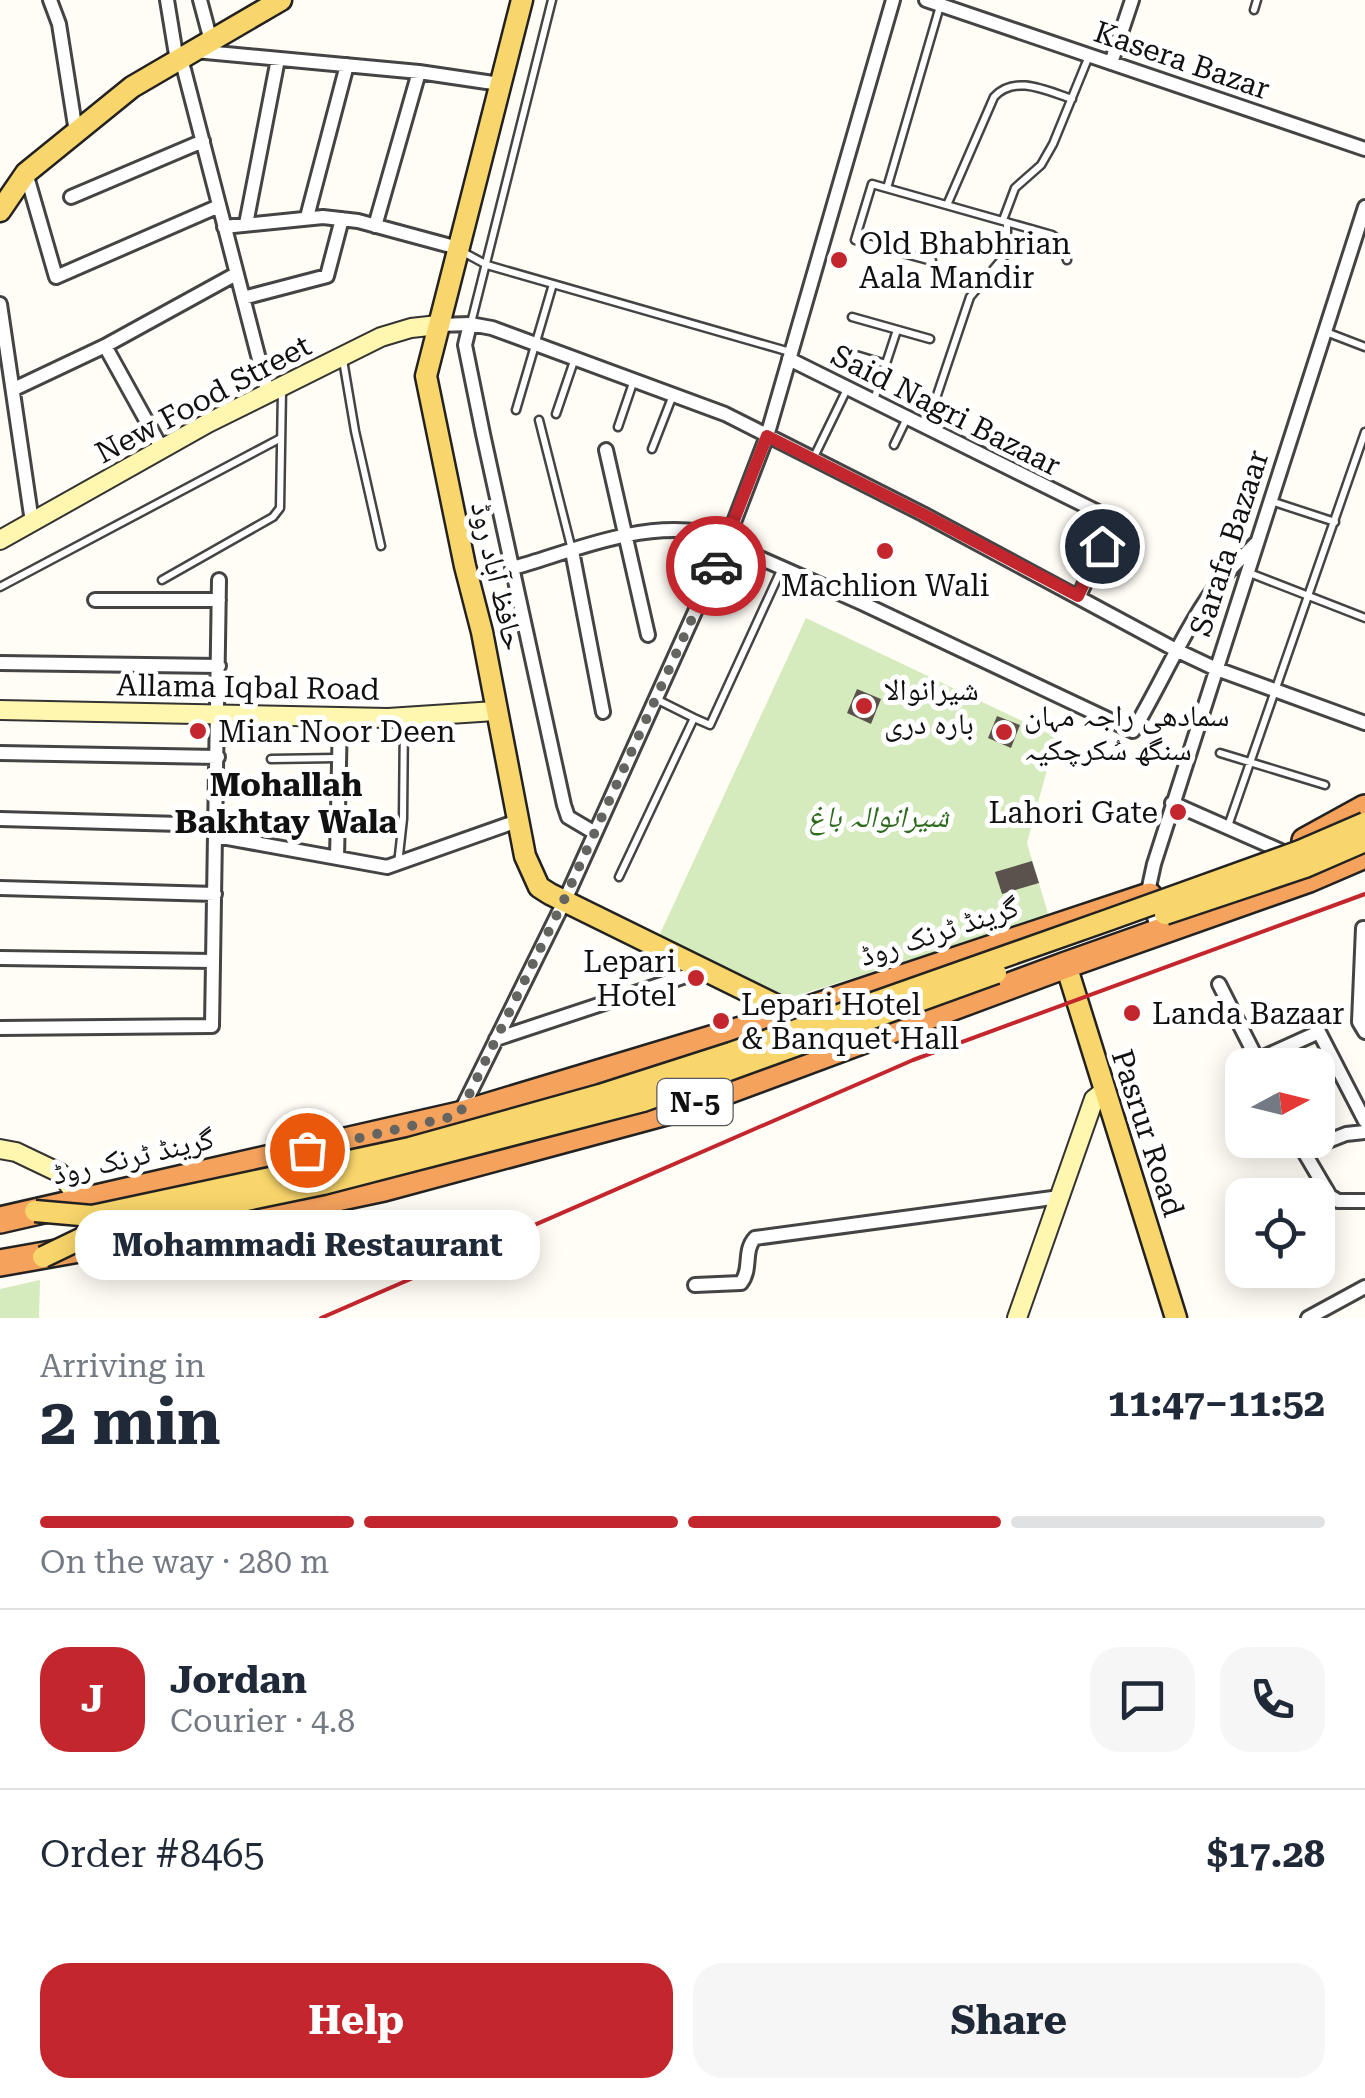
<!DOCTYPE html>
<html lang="en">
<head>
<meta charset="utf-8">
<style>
  :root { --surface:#fff; --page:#f6f6f7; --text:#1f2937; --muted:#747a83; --line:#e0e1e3; --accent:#c4262e }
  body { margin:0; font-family:"Roboto Serif","Noto Naskh Arabic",serif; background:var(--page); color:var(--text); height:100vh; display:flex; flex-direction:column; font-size:38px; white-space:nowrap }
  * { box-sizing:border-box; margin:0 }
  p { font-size:32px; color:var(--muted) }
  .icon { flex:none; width:55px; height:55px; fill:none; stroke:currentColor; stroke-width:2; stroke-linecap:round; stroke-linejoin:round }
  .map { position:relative; height:1318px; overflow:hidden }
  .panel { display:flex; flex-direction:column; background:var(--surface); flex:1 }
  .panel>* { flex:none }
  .needle { width:65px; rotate:83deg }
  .buttons { position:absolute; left:1225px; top:1048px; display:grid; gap:20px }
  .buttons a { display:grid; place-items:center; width:110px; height:110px; border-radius:20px; background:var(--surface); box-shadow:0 5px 25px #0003; font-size:50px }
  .pin { position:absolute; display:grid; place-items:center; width:85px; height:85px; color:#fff; margin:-42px; border:5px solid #fff; border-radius:50%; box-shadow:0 2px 10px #0007 }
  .courier { position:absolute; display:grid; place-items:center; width:100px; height:100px; margin:-50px; border:8px solid #c4262e; border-radius:50%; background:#fff; color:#222; box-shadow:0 2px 12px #0007 }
  .bubble { position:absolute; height:70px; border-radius:30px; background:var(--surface); box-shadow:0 5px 25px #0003; font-size:32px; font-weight:700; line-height:70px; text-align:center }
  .overview em { font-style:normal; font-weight:700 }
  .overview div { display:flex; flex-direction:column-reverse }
  .overview { display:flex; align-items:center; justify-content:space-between; height:170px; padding:0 40px }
  h1 { font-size:65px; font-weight:700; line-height:75px }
  .bar { display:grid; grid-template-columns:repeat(4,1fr); gap:15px 10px; align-content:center; height:120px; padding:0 40px }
  .bar i { height:12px; border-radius:8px; background:var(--line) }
  .bar .current { background:var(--accent) }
  .bar p { grid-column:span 4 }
  .line { display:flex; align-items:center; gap:25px; padding:0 40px; border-top:2px solid var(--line) }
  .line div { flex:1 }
  .round { display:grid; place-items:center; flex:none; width:105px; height:105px; border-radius:30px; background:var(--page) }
  .button { display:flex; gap:20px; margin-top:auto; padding:20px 40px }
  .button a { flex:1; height:115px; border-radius:30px; background:var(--accent); color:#fff; font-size:40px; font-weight:700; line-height:115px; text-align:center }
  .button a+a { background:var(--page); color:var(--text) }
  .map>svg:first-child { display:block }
  .green { fill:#d5ebbd }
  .building { fill:#5a524d }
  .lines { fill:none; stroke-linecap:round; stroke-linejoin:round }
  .lane-casing { stroke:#444; stroke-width:11 }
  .street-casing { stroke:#444; stroke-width:18 }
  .secondary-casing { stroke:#333; stroke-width:22 }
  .primary-casing { stroke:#222; stroke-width:25 }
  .highway-casing { stroke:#222; stroke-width:30 }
  .lane { stroke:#fff; stroke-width:6 }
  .street { stroke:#fff; stroke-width:12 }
  .secondary { stroke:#fff6b0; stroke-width:18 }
  .primary { stroke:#f9d66b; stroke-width:20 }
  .highway { stroke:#f5a25d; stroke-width:25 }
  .rail { stroke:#c4262e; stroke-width:4 }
  .primary-bridge-casing { stroke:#222; stroke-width:25; stroke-linecap:butt }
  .primary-bridge { stroke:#f9d66b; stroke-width:20 }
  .done { stroke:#646461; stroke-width:10; stroke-dasharray:0 18 }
  .route { stroke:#c4262e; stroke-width:12 }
  .poi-dot { fill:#c4262e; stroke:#fff; stroke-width:4 }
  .labels { text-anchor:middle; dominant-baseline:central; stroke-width:10; stroke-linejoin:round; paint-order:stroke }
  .shield { fill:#fff; stroke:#585858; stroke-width:2.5 }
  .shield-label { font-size:28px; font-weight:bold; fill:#111 }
  .street-label { font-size:30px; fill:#111; stroke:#fff }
  .poi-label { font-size:30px; fill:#111; stroke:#fff; text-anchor:start }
  .park-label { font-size:30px; font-style:italic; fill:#2f6b1f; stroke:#fff }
  .neighbourhood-label { font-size:32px; font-weight:bold; fill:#111; stroke:#fff }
</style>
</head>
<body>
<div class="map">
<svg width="1365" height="1318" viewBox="0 0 1365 1318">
  <rect width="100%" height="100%" fill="#fffdf5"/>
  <path class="green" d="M806,618L1056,737L1027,843L1049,917L786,999L659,936Z
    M40,1280L39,1318H0V1289Z"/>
  <path class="building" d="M857,689L881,699L871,724L847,713Z
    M997,716L1020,725L1011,748L988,738Z
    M1032,861L1039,883L1002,894L995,872Z"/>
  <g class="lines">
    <defs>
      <path id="lane" d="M1254,10L1257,0
        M887,188L940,6
        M947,205L994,97C1015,74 1047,91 1072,99
        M1003,220L1015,188L1041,165L1053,144L1089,56
        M463,252L487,265L790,352
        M932,261L855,240L872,184L1052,235L1063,243L1067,260
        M852,317L930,339
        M471,323L552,0
        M1326,332L1365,347
        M856,355L886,364
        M343,360L355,431L381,546
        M874,400L897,330
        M933,407L970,297L1007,253V222
        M516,410L553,284
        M556,414L575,358
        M539,420L572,550
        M618,427L634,380
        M894,445L907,418
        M652,449L673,395
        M813,459L847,389
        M1271,501L1335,522
        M1247,572L1365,618
        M162,580L273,517L280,508L282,389
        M0,587L281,438
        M656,699L694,718
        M1220,753L1325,785
        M271,759L337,758
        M1228,826L1365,432
        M398,864L403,819L404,718
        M619,877L694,718L710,725L782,568"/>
      <path id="street" d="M50,0L59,24L76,132
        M167,0L177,61
        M200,0L211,41
        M926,0L1365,149
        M195,51L419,72L500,84
        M181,58L268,394
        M1111,63L1132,0
        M26,173L56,277L219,206
        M71,197L203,141
        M307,217L347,65
        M246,224L278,59
        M375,226L419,72
        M224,227L323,217L358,221L458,248
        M243,298L327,276L342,219
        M0,304L32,522
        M470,324L465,345L483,434L564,805L568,817L595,833
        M438,325L470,324L492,328L725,414L923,514L1176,650L1214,668L1365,723
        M105,346L162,449
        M789,359L1114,520L1079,596
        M14,389L105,346L236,274
        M606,450L648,635
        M572,551L603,712
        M513,568C573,551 638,522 701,532L864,604L1133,731C1161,684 1182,634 1213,590C1225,573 1241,559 1255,544
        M95,600H219
        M0,663L219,666
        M0,753L218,757
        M1172,803L1281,851
        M0,819L217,825
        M216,836L387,867L520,820
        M337,858L340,717
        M0,888L215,894
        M1363,928L1359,1022L1365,1032
        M1159,932L1147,896L1154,864L1365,207
        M0,958L213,961
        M1219,984L1260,1065
        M0,1028L212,1026L219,580
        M496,1039L707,969
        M1257,1060L1319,1032L1365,1121
        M460,1113L565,900L726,543L767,436L893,0
        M1297,1140L1330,1196L1338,1201H1365
        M1303,1151L1346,1134L1365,1132
        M695,1285L741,1283C752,1269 743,1251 755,1238L1060,1197
        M1308,1318L1365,1287"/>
      <path id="secondary" d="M0,540L208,423L381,337L411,328L438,325
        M0,710L388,718L495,711
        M0,1149L16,1152L60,1173L81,1201
        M1017,1318L1094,1099L1103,1092"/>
      <path id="primary" d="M522,0L426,376L465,566L482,632L525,856L539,887L550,894L794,1014
        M0,211L26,173L132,87L281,0
        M1066,965L1176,1318"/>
      <path id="highway" d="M1305,841L1365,808
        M0,1220L459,1115L794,1014L1149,896
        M0,1263L175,1232L384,1188L681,1108L1066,965L1309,879L1365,855"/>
    </defs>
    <use href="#lane" class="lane-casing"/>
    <use href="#street" class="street-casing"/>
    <use href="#secondary" class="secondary-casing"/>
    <use href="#primary" class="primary-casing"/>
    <use href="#highway" class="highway-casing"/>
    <use href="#lane" class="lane"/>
    <use href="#street" class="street"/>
    <use href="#secondary" class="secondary"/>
    <use href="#primary" class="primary"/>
    <use href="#highway" class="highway"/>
    <path class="rail" d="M321,1318L913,1060L1365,894"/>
    <defs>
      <path id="primary-bridge" d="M1165,914L1305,867L1365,841
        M35,1211L92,1216L410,1148L600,1095L731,1053L1111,919L1300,851L1365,823
        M43,1257L97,1231L323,1184L643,1101L996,973"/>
    </defs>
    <use href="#primary-bridge" class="primary-bridge-casing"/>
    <use href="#primary-bridge" class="primary-bridge"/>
  </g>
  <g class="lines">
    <path class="done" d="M307,1150L459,1115L564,900L716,566"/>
    <path class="route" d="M716,566L767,436L923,514L1078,596L1102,546"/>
  </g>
  <g class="poi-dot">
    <circle cx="839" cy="260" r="10"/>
    <circle cx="885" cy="551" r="10"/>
    <circle cx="864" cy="706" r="10"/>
    <circle cx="198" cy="731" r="10"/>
    <circle cx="1004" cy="732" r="10"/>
    <circle cx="1178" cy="812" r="10"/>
    <circle cx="696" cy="978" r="10"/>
    <circle cx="1132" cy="1013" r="10"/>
    <circle cx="721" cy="1021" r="10"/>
  </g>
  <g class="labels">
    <rect class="shield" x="657.5" y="1079" width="75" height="46" rx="8"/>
    <g class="shield-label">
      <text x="695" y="1102">N-5</text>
    </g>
    <g class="street-label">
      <text transform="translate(1182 60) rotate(19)">Kasera Bazar</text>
      <text transform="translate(203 399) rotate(-28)">New Food Street</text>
      <text transform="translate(946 410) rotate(27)">Said Nagri Bazaar</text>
      <text transform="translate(1229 543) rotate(-72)">Sarafa Bazaar</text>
      <text transform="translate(498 576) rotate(77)">حافظ آباد روڈ</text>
      <text transform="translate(248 687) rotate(1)">Allama Iqbal Road</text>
      <text transform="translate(939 931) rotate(-18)">گرینڈ ٹرنک روڈ</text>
      <text transform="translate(1148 1133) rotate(72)">Pasrur Road</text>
      <text transform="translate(133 1156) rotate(-13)">گرینڈ ٹرنک روڈ</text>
    </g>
    <g class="poi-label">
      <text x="859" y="243">Old Bhabhrian<tspan x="859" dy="34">Aala Mandir</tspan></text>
      <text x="885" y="585" text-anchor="middle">Machlion Wali</text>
      <text x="884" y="689">شیرانوالا<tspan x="884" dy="34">بارہ دری</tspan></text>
      <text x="1024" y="715">سمادھی راجہ مہان<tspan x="1024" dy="34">سنگھ سُکرچکیہ</tspan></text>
      <text x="218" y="731">Mian Noor Deen</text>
      <text x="1158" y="812" text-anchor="end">Lahori Gate</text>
      <text x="676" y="961" text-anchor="end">Lepari<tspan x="676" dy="34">Hotel</tspan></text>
      <text x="741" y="1004">Lepari Hotel<tspan x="741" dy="34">&amp; Banquet Hall</tspan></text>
      <text x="1152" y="1013">Landa Bazaar</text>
    </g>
    <g class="park-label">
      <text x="878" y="816">شیرانوالہ باغ</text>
    </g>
    <g class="neighbourhood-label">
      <text x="286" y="785">Mohallah<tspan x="286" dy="37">Bakhtay Wala</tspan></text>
    </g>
  </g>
</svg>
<div class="buttons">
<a><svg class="needle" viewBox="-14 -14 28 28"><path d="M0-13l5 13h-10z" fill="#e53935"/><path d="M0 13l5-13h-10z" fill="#747a83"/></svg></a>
<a><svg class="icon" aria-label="locate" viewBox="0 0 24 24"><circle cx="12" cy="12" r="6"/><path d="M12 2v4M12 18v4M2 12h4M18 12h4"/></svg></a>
</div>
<div class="pin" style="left:307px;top:1150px;background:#ea580c"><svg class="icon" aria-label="bag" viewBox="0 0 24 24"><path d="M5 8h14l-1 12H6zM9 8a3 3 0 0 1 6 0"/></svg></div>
<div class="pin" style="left:1102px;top:546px;background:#1f2937"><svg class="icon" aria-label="home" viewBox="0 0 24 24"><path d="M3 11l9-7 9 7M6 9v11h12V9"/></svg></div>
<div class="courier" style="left:716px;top:566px"><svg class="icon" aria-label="car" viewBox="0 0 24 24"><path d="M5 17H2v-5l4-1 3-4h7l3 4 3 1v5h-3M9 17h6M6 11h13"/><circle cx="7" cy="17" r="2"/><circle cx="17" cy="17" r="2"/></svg></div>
<div class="bubble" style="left:75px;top:1210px;width:465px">Mohammadi Restaurant</div>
</div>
<section class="panel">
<div class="overview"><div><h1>2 min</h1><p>Arriving in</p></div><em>11:47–11:52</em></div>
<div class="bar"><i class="current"></i><i class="current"></i><i class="current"></i><i></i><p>On the way · 280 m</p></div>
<div class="line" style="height:180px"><b class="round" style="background:var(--accent);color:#fff">J</b><div><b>Jordan</b><p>Courier · 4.8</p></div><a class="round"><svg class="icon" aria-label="chat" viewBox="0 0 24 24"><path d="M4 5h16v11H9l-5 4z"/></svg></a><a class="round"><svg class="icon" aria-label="phone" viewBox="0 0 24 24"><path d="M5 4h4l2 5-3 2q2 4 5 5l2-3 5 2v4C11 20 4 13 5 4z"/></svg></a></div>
<div class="line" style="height:130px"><div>Order #8465</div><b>$17.28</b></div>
<div class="button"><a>Help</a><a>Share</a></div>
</section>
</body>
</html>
